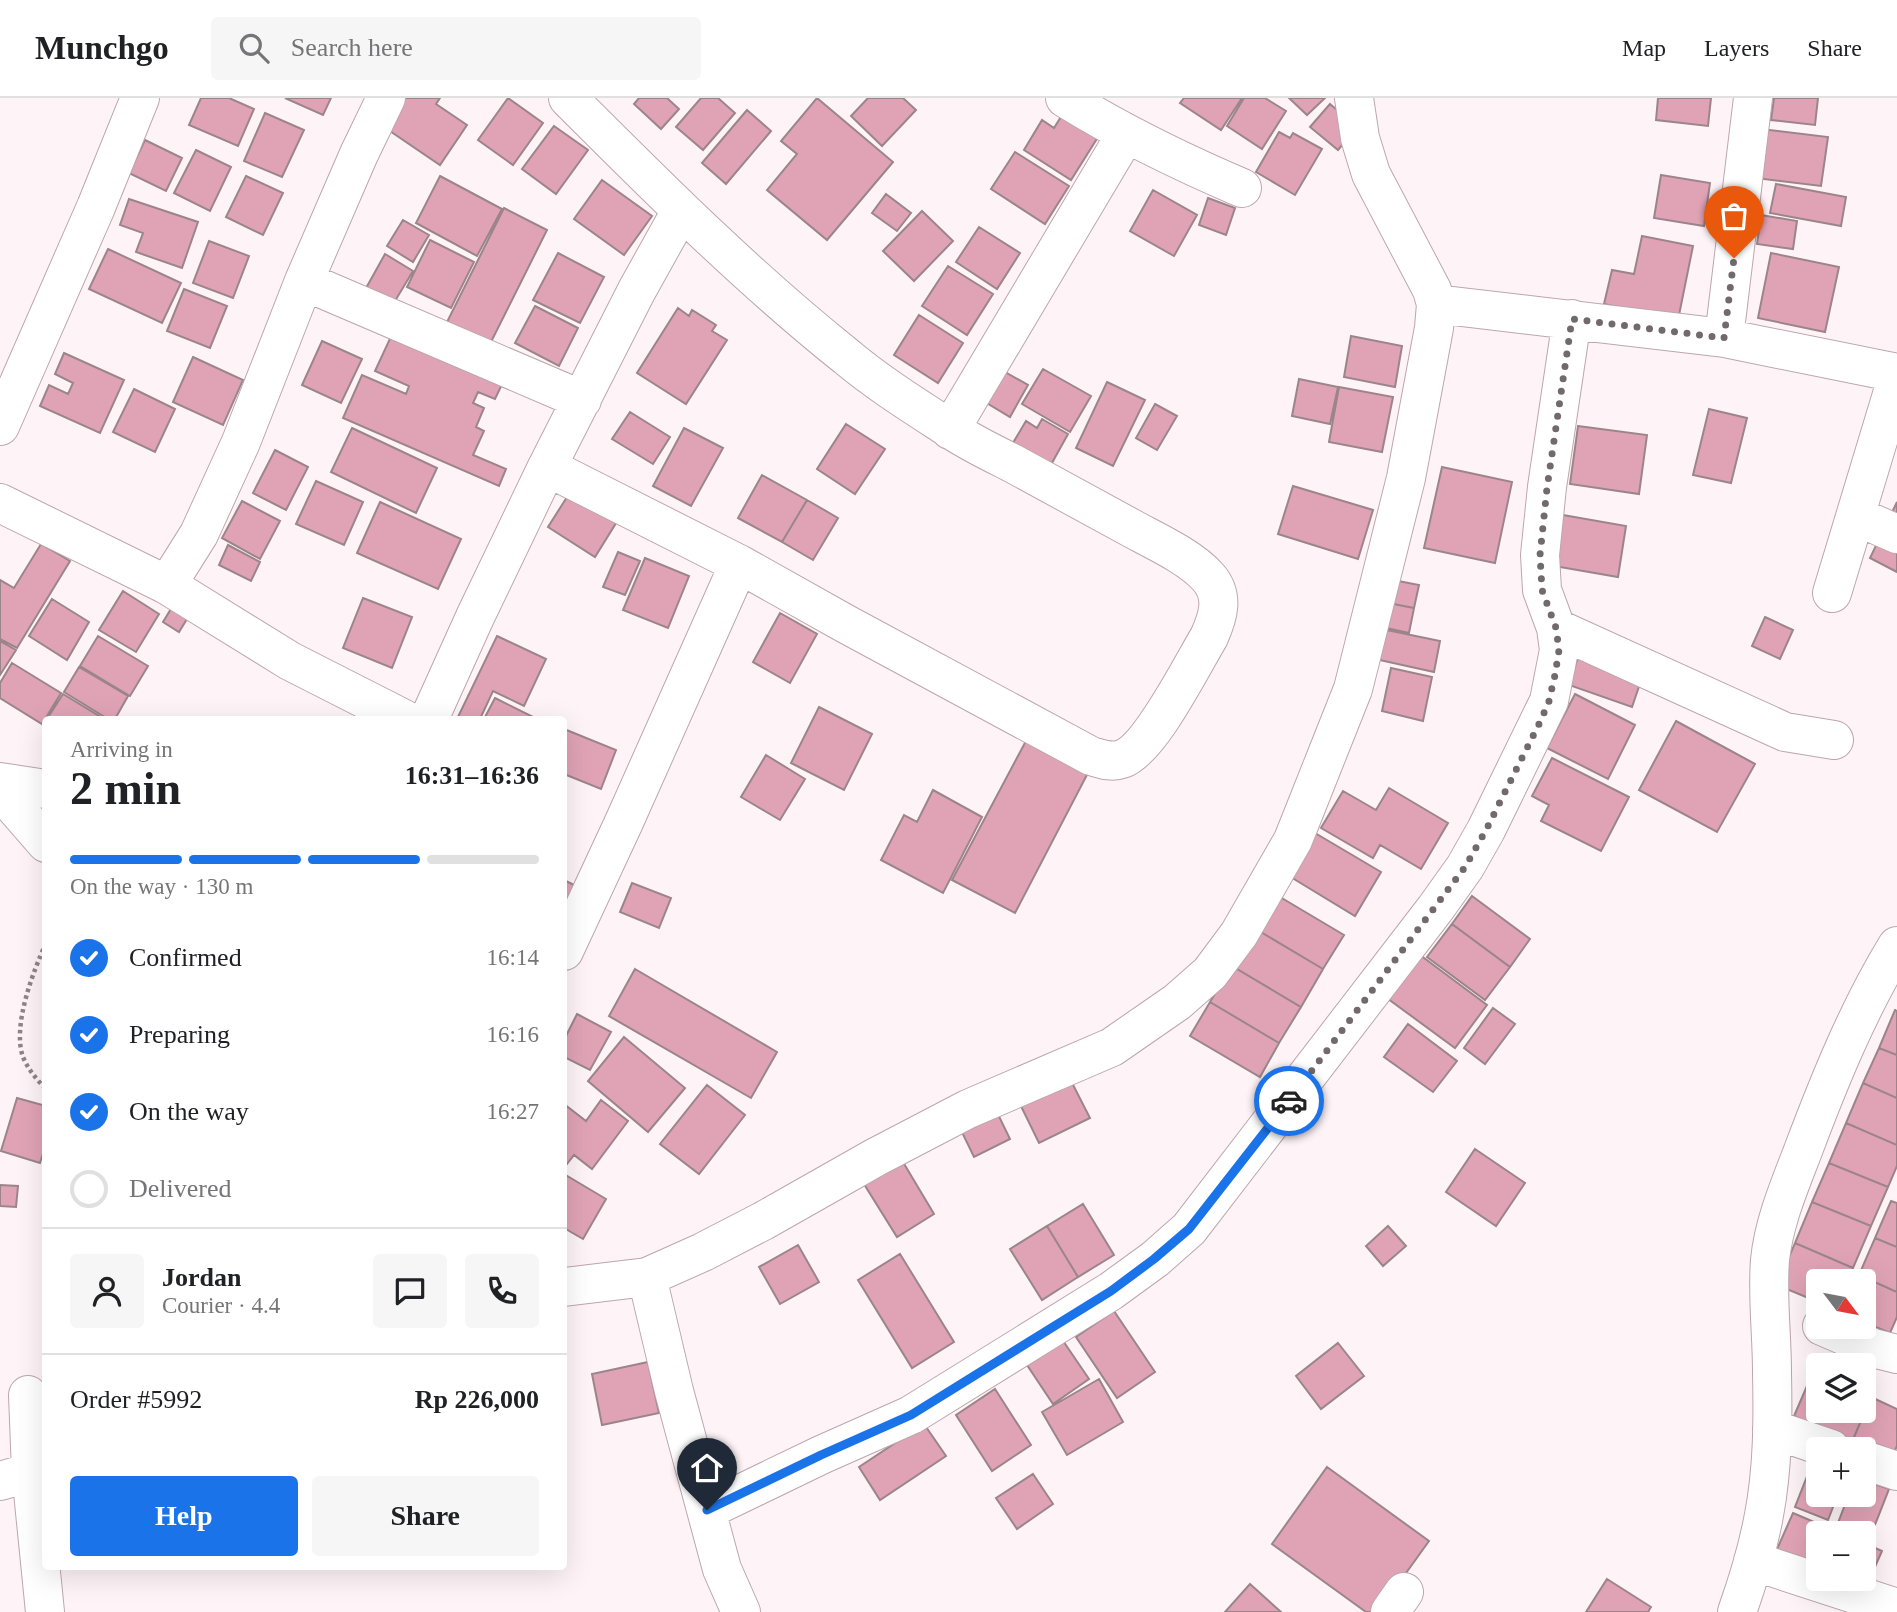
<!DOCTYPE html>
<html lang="en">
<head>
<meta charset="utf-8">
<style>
  :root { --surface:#fff; --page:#f6f6f6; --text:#202124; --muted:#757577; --line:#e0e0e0; --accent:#1a73e8 }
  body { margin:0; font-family:Georgia,serif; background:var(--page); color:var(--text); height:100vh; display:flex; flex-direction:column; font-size:26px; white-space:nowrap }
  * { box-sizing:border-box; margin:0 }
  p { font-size:23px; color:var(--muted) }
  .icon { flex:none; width:38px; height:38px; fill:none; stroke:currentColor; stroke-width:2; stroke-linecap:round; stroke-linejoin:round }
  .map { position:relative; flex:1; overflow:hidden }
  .drawer { position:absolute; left:42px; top:618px; width:525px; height:854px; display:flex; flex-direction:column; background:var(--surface); border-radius:7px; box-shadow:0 7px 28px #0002 }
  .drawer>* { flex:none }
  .needle { width:46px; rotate:122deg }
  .buttons { position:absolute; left:1806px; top:1171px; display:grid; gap:14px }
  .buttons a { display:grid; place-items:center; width:70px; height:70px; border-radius:7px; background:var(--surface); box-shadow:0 7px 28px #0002; font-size:35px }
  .pin { position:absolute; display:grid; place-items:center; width:60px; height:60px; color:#fff; margin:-72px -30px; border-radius:50% 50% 50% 0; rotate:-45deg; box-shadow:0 0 7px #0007 }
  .pin .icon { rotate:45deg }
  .courier { position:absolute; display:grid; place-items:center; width:70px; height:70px; margin:-35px; border:5px solid #1a73e8; border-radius:50%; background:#fff; color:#222; box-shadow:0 2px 9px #0007 }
  .overview em { font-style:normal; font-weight:600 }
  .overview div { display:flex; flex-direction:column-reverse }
  .overview { display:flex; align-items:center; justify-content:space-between; height:119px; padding:0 28px }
  h1 { font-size:46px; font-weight:600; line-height:52px }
  .bar { display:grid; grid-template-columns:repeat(4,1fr); gap:10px 7px; align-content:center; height:84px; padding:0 28px }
  .bar i { height:9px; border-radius:5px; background:var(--line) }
  .bar .on { background:var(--accent) }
  .bar p { grid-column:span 4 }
  .line { display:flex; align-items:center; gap:18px; padding:0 28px; border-top:2px solid var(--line) }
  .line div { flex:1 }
  .round { display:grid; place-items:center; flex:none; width:74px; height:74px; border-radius:7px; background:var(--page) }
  ol { padding:0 28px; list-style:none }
  li { display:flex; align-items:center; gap:21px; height:77px }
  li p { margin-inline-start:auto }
  li .icon { padding:7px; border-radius:50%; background:var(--accent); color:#fff; stroke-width:4 }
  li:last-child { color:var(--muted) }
  li i { width:38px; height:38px; border:4px solid var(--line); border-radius:50% }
  .action { display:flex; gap:14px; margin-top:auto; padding:14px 28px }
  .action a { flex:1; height:80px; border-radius:7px; background:var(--accent); color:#fff; font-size:28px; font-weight:600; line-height:80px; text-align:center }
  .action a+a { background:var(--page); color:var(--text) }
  header { display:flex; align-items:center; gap:42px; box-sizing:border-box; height:98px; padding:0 35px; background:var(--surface); border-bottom:2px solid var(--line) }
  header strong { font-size:33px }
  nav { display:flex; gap:38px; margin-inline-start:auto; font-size:24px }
  .search { width:490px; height:63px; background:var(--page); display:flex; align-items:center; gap:18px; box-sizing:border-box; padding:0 24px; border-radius:7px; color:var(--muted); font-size:26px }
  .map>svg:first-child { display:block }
  .building { fill:#e0a3b6; stroke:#9b858b; stroke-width:2 }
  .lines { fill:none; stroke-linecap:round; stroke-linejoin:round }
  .minor-casing { stroke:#bda6ad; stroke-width:40 }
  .path { stroke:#8e8588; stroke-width:4.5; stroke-dasharray:3.5 3.5; stroke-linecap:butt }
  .minor { stroke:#fff; stroke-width:38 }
  .done { stroke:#72696c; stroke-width:7; stroke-dasharray:0 12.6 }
  .route { stroke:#1a73e8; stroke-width:9 }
</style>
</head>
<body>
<header>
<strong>Munchgo</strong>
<div class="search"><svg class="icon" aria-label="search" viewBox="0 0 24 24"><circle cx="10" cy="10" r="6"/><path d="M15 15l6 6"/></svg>Search here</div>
<nav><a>Map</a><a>Layers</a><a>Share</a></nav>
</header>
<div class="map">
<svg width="1897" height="1514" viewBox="0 0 1897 1514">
  <rect width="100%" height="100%" fill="#fef4f7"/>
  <path class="building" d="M201,0H229L254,11L238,48L189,27Z
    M285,0H331L323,17Z
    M403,0H440L436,6L467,27L440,67L384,29Z
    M508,0L543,25L513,67L478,42Z
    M639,0H667L679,11L661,31L634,6Z
    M701,0H718L735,15L703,52L676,29Z
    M817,0L893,64L827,142L767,92L797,56L781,43Z
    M868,0H903L916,12L882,48L851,18Z
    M1184,0H1242L1221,32L1180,5Z
    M1244,0H1265L1286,13L1262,51L1227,28Z
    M1289,0H1325L1307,17Z
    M1658,0H1711L1708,28L1656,22Z
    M1774,0H1818L1815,27L1771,22Z
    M1330,6L1357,29L1338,52L1310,29Z
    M747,12L771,33L726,86L702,65Z
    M265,15L304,32L282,79L244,63Z
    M1062,17L1098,39L1071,82L1024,52L1042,22L1054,30Z
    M554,28L588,52L556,96L522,71Z
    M1761,31L1828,39L1821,88L1755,80Z
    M1279,34L1290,40L1293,35L1322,51L1295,97L1256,74Z
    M145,42L182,60L166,93L129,75Z
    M196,52L231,69L210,113L174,95Z
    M1015,54L1069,88L1045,126L991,91Z
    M1661,77L1710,85L1704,128L1654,120Z
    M246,78L283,95L263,137L226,119Z
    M440,78L502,111L477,158L416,125Z
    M602,82L652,118L624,157L574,121Z
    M1776,86L1846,99L1841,128L1770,115Z
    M1153,92L1197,117L1174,158L1130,133Z
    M886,96L911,115L897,133L872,115Z
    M1208,100L1235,110L1226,137L1199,127Z
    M129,101L198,124L182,170L136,154L143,135L120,127Z
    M504,110L547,132L490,246L447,224Z
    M922,113L953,143L914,183L883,153Z
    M1761,117L1797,123L1793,151L1757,146Z
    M403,122L429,137L413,164L387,148Z
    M979,129L1020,155L997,191L956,164Z
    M1642,138L1693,148L1678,222L1604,206L1612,172L1634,176Z
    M430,142L474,164L451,210L407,189Z
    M209,143L249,158L233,200L193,185Z
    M108,151L181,185L162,225L89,191Z
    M558,155L604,179L580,225L533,202Z
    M1771,155L1839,169L1825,234L1758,220Z
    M385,156L413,173L392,208L365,192Z
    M948,168L993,196L967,237L922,208Z
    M184,191L227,208L210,250L167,233Z
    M535,208L578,230L559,268L515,245Z
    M678,210L689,218L692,212L716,227L712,233L727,242L686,306L637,275Z
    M919,217L963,245L938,285L894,257Z
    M394,232L505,280L495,301L478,294L473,305L484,310L476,329L484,333L473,357L506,371L499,388L343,320L362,277L406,296L409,288L375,273Z
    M1351,238L1402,248L1395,289L1344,279Z
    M322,243L362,261L341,305L302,287Z
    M64,255L124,282L100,335L40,308L49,287L68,296L73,285L55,276Z
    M193,259L243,282L223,327L173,304Z
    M998,270L1028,287L1010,319L980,301Z
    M1043,271L1091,298L1070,334L1022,306Z
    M1299,281L1338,289L1330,326L1292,318Z
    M1107,284L1145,302L1113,368L1076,350Z
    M1339,289L1393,299L1382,354L1329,344Z
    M134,291L175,311L155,354L113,334Z
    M1155,306L1177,318L1157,352L1136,340Z
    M1709,311L1747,320L1731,385L1693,377Z
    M630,314L670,339L653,366L612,341Z
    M1042,321L1068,336L1048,372L1010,350L1026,323L1037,330Z
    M846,326L885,351L855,396L817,371Z
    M1578,328L1647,337L1639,396L1570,386Z
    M352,330L437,370L416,415L331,374Z
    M684,330L723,350L691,408L653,388Z
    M275,352L308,369L286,412L253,395Z
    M1442,369L1512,384L1495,465L1424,450Z
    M762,377L807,402L782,444L738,420Z
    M316,383L363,404L344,447L296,426Z
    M574,388L621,417L595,459L548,429Z
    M1293,388L1373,412L1358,461L1278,436Z
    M807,402L838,420L813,462L782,444Z
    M242,403L280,423L260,461L222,440Z
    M380,404L461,441L438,491L357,455Z
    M1897,404V474L1870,460Z
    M1563,417L1626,428L1618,479L1554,468Z
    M41,446L70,463L17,550L0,541V482L14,490Z
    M228,447L260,464L251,483L219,467Z
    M618,454L640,463L625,497L603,489Z
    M645,460L689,478L668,530L623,512Z
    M1383,480L1419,487L1414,510L1378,503Z
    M123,493L159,516L136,554L99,532Z
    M363,500L412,519L392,570L343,550Z
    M52,501L89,524L67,562L29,538Z
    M1378,503L1414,510L1409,535L1373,527Z
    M174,506L190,516L179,534L163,524Z
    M780,515L817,536L790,585L753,564Z
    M1765,519L1793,532L1780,561L1752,548Z
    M1372,529L1440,543L1434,574L1366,559Z
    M98,538L148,568L130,598L80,568Z
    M497,538L546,561L524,608L493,593L480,621H457Z
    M0,543L16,552L0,577Z
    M1581,550L1645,571L1632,609L1569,587Z
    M12,565L61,595L42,626L0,600V585Z
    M79,569L128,598L115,621H108L64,594Z
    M1391,570L1432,579L1423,623L1382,613Z
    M63,596L104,621H47Z
    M1575,596L1635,627L1608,681L1547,650Z
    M495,600L537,621H484Z
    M819,609L872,636L844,692L791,665Z
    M1676,623L1755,666L1717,734L1639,692Z
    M564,631L616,652L601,691L564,676Z
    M1027,641L1089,673L1015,815L952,782Z
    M766,657L805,681L780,722L741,699Z
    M1552,660L1629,699L1601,753L1541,723L1549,707L1532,698Z
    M1389,690L1448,725L1421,771L1380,747L1373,760L1321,730L1343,693L1376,712Z
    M933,692L982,719L943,795L881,762L904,717L917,724Z
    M1315,735L1381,774L1355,818L1289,778Z
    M564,782L582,791L564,828Z
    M632,785L671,800L659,830L620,814Z
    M1275,796L1344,837L1323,871L1254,830Z
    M1472,798L1530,841L1510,869L1452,826Z
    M1452,826L1510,869L1485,902L1427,859Z
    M1254,830L1323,871L1301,909L1232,868Z
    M1412,851L1487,907L1455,950L1380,895Z
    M1232,868L1301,909L1279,945L1210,904Z
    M635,871L777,954L751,1000L609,918Z
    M1210,904L1279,945L1260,979L1190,938Z
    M1493,910L1515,926L1485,966L1464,950Z
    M1895,912L1897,913V957L1879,950Z
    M577,916L611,934L590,972L564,959V942Z
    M1408,926L1457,963L1433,994L1384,959Z
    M624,939L685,990L648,1034L588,983Z
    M1879,950L1897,957V1000L1863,985Z
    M1067,975L1090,1020L1039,1045L1017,1000Z
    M1863,985L1897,1000V1047L1846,1025Z
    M707,987L745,1017L699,1076L660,1046Z
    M17,1000L46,1008V1046L40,1065L1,1053Z
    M601,1002L628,1023L592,1071L574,1057L567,1066L564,1064V1006L586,1023Z
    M993,1006L1010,1041L974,1059L957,1024Z
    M1846,1025L1897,1047V1068L1888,1089L1829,1065Z
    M1475,1051L1525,1085L1496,1128L1446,1094Z
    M897,1054L934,1116L897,1139L859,1078Z
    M1829,1065L1888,1089L1871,1128L1812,1104Z
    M564,1076L606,1101L583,1141L564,1130Z
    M0,1087L18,1088L16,1109L0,1108Z
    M1891,1103L1897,1105V1149L1875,1140Z
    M1812,1104L1871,1128L1853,1170L1795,1145Z
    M1083,1106L1114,1157L1078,1179L1047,1128Z
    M1047,1128L1078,1179L1042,1202L1010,1151Z
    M1388,1128L1406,1148L1383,1168L1366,1148Z
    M1875,1140L1897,1149V1194L1859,1177Z
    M1795,1145L1853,1170L1848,1183H1818V1204L1777,1187Z
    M798,1147L819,1184L780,1206L759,1169Z
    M900,1156L954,1244L912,1270L858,1182Z
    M1859,1177L1897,1194V1219L1890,1235L1864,1224V1183H1857Z
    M1114,1213L1155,1274L1117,1300L1076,1239Z
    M1055,1231L1089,1281L1053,1306L1019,1255Z
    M1338,1245L1364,1278L1321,1311L1296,1278Z
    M648,1264L659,1315L602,1327L592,1276Z
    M1813,1274L1818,1277V1312H1864V1296L1871,1299L1852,1344L1794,1318Z
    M1099,1281L1123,1324L1067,1357L1042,1314Z
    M995,1291L1031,1347L992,1373L956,1317Z
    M1871,1299L1897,1311V1348L1891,1361L1852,1344Z
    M924,1326L946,1358L880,1402L859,1369Z
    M1813,1363L1818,1365V1396H1838L1828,1422L1795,1409Z
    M1327,1369L1429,1443L1378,1514H1366L1272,1446Z
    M1033,1376L1053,1406L1017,1431L996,1400Z
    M1864,1382L1889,1391L1871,1437L1838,1425L1849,1396H1864Z
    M1793,1415L1840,1435H1818V1477L1774,1458Z
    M1864,1445L1882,1453L1863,1496L1864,1480Z
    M1607,1481L1651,1509L1648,1514H1586Z
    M1250,1486L1281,1514H1225Z"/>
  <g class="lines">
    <defs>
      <path id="minor" d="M1065,0C1123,36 1179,63 1242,90
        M304,183L582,302
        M1436,206L1724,240L1897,275
        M1724,240L1753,0
        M0,328L96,109L140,0
        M950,332L1126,36
        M547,369L739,466L846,526L1091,658C1102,661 1111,665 1122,661C1150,652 1192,567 1209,539C1218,519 1225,498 1208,479C1190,459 1157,444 1133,431C1092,409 1052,387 1012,365C990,354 967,343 947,329C913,307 878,285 847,259C748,180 658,90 568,0
        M0,405L167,487L290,563L404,621
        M1856,418L1897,436
        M167,487L199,436L241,344L304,183L359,56L386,0
        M1832,495L1897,280
        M1556,530L1785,634L1834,642
        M429,621L475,519L547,369L637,192L681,113
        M0,684L46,691
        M0,692L46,745
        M564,853L624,724L739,466
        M647,1179L674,1293L722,1471L741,1514
        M564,1189L647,1179L703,1154L763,1123L876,1059L968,1011L1112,949L1177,904L1210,875L1239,836L1293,742L1353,591L1406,380L1434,230L1436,206L1432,192L1371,76L1360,40L1354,0
        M1822,1228L1873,1250L1897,1256
        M28,1297L31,1374L45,1514
        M1772,1331L1831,1351
        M1864,1362L1897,1373
        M0,1383L31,1374
        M707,1412L821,1357L911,1317L1111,1193L1155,1161L1189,1131L1435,811L1465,769L1486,732L1549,603L1559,552L1556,530L1542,492L1540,457L1547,389L1572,221
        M1753,1463L1897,1510
        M1390,1514L1404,1494
        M1737,1514C1748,1483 1758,1450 1764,1417C1773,1370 1773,1321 1772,1274C1772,1236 1767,1199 1770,1162C1774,1123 1790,1087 1804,1050C1830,981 1858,912 1897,848"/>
    </defs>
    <use href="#minor" class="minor-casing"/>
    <path class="path" d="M46,845C33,874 12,928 23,959C28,971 36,981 46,991"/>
    <use href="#minor" class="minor"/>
  </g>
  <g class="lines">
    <path class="done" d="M1289,1003L1465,769L1486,732L1541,622L1549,603L1555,577L1559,552L1556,530L1542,492L1540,457L1547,390L1572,221L1724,240L1734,160"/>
    <path class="route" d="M707,1412L821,1357L911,1317L1111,1193L1154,1161L1189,1131L1289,1003"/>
  </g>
</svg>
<div class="buttons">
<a><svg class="needle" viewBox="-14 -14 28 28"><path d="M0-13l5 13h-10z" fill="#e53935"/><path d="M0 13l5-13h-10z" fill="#757577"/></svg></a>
<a><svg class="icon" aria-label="layers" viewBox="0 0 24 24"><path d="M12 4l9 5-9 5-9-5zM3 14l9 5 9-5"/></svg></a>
<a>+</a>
<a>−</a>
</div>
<div class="pin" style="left:1734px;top:160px;background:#ea580c"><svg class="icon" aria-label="bag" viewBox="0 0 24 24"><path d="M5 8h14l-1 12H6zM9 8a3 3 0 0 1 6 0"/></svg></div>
<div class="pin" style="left:707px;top:1412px;background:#1f2937"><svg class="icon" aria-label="home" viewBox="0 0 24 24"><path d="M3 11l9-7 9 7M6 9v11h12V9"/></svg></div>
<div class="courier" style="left:1289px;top:1003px"><svg class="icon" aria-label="car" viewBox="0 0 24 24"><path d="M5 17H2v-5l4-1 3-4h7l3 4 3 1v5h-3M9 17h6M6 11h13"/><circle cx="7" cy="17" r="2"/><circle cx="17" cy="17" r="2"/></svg></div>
<section class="drawer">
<div class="overview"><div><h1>2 min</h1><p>Arriving in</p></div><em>16:31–16:36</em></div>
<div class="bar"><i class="on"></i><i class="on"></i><i class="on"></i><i></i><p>On the way · 130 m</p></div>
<ol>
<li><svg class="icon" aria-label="check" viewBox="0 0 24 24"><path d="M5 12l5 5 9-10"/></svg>Confirmed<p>16:14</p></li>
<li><svg class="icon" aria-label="check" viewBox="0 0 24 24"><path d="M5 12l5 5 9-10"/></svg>Preparing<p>16:16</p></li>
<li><svg class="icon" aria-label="check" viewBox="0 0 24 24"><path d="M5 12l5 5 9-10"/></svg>On the way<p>16:27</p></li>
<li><i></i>Delivered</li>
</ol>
<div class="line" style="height:126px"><a class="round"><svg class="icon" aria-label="person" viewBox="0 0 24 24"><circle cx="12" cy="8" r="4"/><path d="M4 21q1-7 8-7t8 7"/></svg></a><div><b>Jordan</b><p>Courier · 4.4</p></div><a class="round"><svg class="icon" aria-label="chat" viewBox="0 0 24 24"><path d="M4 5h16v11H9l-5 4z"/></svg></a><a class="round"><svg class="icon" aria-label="phone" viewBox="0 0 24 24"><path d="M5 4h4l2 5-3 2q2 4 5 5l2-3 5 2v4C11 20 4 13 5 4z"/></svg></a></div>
<div class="line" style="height:91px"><div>Order #5992</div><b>Rp 226,000</b></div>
<div class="action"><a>Help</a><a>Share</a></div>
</section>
</div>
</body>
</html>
